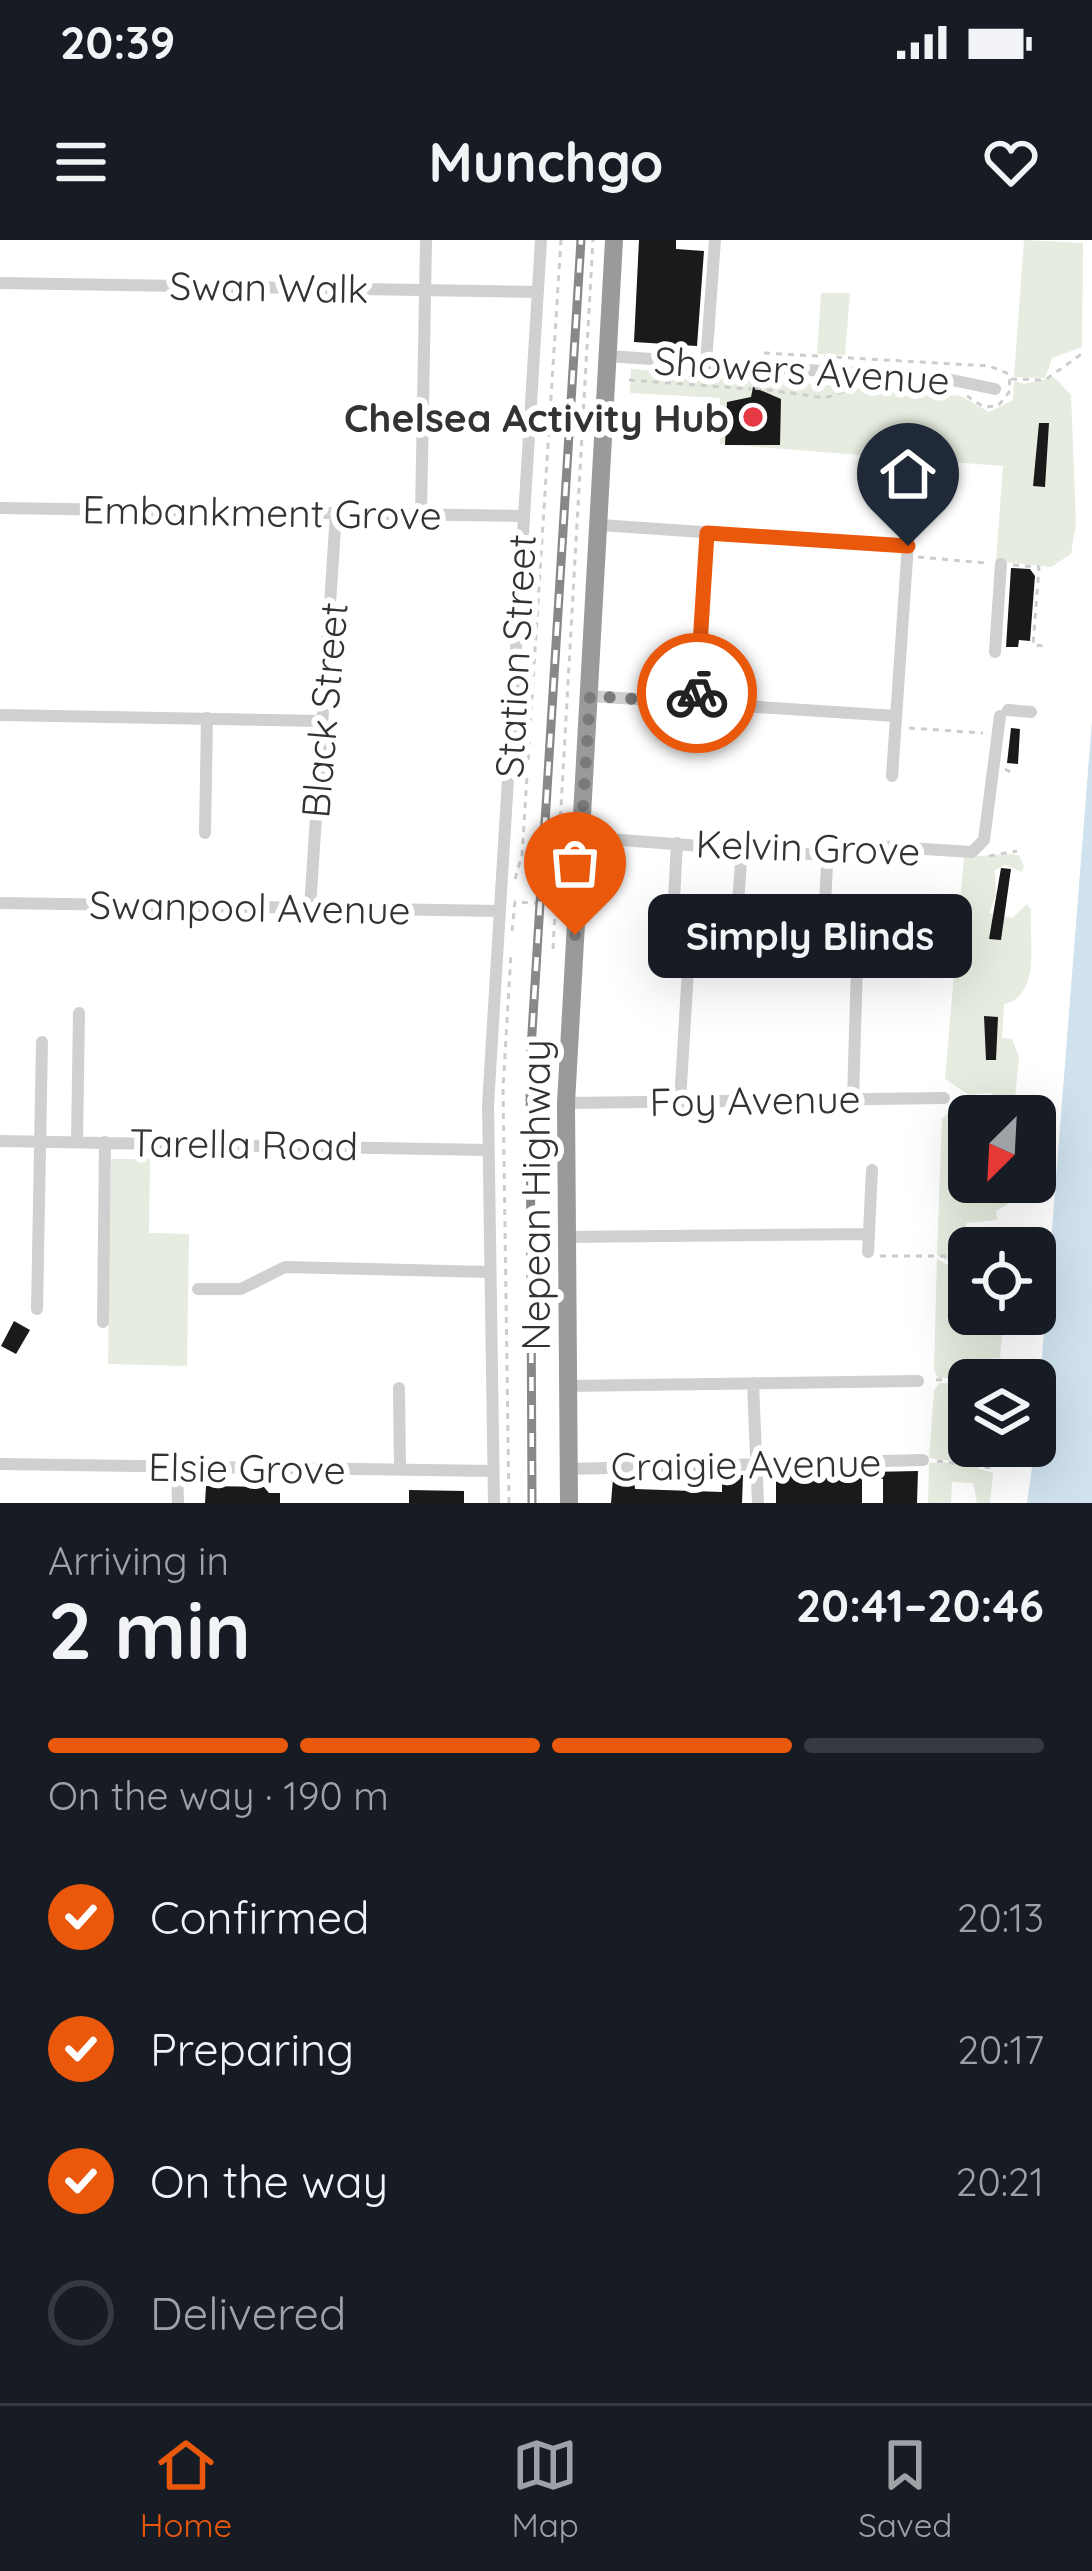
<!DOCTYPE html>
<html lang="en">
<head>
<meta charset="utf-8">
<style>
  :root { --surface:#171b24; --page:#20242c; --text:#f1f3f6; --muted:#9ea1a6; --line:#363941; --accent:#ea580c }
  body { margin:0; font-family:Quicksand,sans-serif; background:var(--page); color:var(--text); height:100vh; display:flex; flex-direction:column; font-size:45px; white-space:nowrap }
  * { box-sizing:border-box; margin:0 }
  p { font-size:39px; color:var(--muted) }
  .icon { flex:none; width:66px; height:66px; fill:none; stroke:currentColor; stroke-width:2; stroke-linecap:round; stroke-linejoin:round }
  .map { position:relative; height:1263px; overflow:hidden }
  .details { display:flex; flex-direction:column; background:var(--surface); flex:1 }
  .details>* { flex:none }
  .needle { width:78px; rotate:204deg }
  .buttons { position:absolute; left:948px; top:855px; display:grid; gap:24px }
  .buttons a { display:grid; place-items:center; width:108px; height:108px; border-radius:18px; background:var(--surface); box-shadow:0 12px 48px #0002; font-size:60px }
  .pin { position:absolute; display:grid; place-items:center; width:102px; height:102px; color:#fff; margin:-123px -51px; border-radius:50% 50% 50% 0; rotate:-45deg; box-shadow:0 0 12px #0007 }
  .pin .icon { rotate:45deg }
  .courier { position:absolute; display:grid; place-items:center; width:120px; height:120px; margin:-60px; border:9px solid #ea580c; border-radius:50%; background:#fff; color:#222; box-shadow:0 3px 15px #0007 }
  .bubble { position:absolute; height:84px; border-radius:18px; background:var(--surface); box-shadow:0 12px 48px #0002; font-size:39px; font-weight:700; line-height:84px; text-align:center }
  .summary em { font-style:normal; font-weight:700 }
  .summary div { display:flex; flex-direction:column-reverse }
  .summary { display:flex; align-items:center; justify-content:space-between; height:204px; padding:0 48px }
  h1 { font-size:78px; font-weight:700; line-height:90px }
  .bar { display:grid; grid-template-columns:repeat(4,1fr); gap:18px 12px; align-content:center; height:144px; padding:0 48px }
  .bar i { height:15px; border-radius:9px; background:var(--line) }
  .bar .selected { background:var(--accent) }
  .bar p { grid-column:span 4 }
  ol { padding:0 48px; list-style:none }
  li { display:flex; align-items:center; gap:36px; height:132px }
  li p { margin-inline-start:auto }
  li .icon { padding:12px; border-radius:50%; background:var(--accent); color:#fff; stroke-width:4 }
  li:last-child { color:var(--muted) }
  li i { width:66px; height:66px; border:6px solid var(--line); border-radius:50% }
  .status { display:flex; justify-content:space-between; align-items:center; height:84px; padding:0 60px; background:var(--surface); direction:ltr }
  .status svg { height:33px; fill:currentColor }
  header { display:flex; justify-content:space-between; align-items:center; height:156px; padding:0 48px; background:var(--surface); font-size:54px; font-weight:700 }
  .tab-bar { display:flex; justify-content:space-around; align-items:center; height:168px; border-top:3px solid var(--line); background:var(--surface); font-size:33px; color:var(--muted) }
  .tab-bar a { display:grid; justify-items:center; gap:6px }
  .tab-bar .selected { color:var(--accent) }
  .map>svg:first-child { display:block }
  .green { fill:#e6ecdf }
  .water { fill:#cfe2ee }
  .building { fill:#1a1a1a }
  .lines { fill:none; stroke-linecap:round; stroke-linejoin:round }
  .path { stroke:#cdcdcd; stroke-width:3; stroke-dasharray:6 6; stroke-linecap:butt }
  .minor { stroke:#d0d0d0; stroke-width:12 }
  .highway { stroke:#9a9a9a; stroke-width:18 }
  .rail-casing { stroke:#888; stroke-width:9 }
  .rail { stroke:#fff; stroke-width:4.5; stroke-dasharray:14; stroke-linecap:butt }
  .done { stroke:#7a7a7a; stroke-width:12; stroke-dasharray:0 21.6 }
  .route { stroke:#ea580c; stroke-width:15 }
  .poi-dot { fill:#e63946; stroke:#fff; stroke-width:4.5 }
  .labels { text-anchor:middle; dominant-baseline:central; stroke-width:12; stroke-linejoin:round; paint-order:stroke }
  .street-label { font-size:39px; fill:#333; stroke:#fff }
  .poi-label { font-size:39px; font-weight:bold; fill:#333; stroke:#fff; text-anchor:end }
</style>
</head>
<body>
<div class="status"><b>20:39</b><svg viewBox="0 0 49 12"><path d="M0 12V9h3v3zM5 12V6h3v6zM10 12V3h3v9zM15 12V0h3v12zM26 1h20v11H26zM47 4h2v5h-2z"/></svg></div>
<header><svg class="icon" aria-label="menu" viewBox="0 0 24 24"><path d="M4 6h16M4 12h16M4 18h16"/></svg>Munchgo<svg class="icon" aria-label="heart" viewBox="0 0 24 24"><path d="M12 20l-8-8c-3-5 5-10 8-4 3-6 11-1 8 4z"/></svg></header>
<div class="map">
<svg width="1092" height="1263" viewBox="0 0 1092 1263">
  <rect width="100%" height="100%" fill="#fff"/>
  <path class="green" d="M1024,0L1083,3L1082,107L1052,118L1045,138L1014,137Z
    M821,53H850L845,115L817,114Z
    M631,129L961,156L989,172L1013,160L1014,141L1024,144L1054,137L1071,155L1076,283L1071,314L1051,327L996,321L1003,226L720,204V158L630,153Z
    M1011,614L1019,615L1024,626L1022,632L1005,625L995,630L996,655L989,673L1012,678L1027,664L1031,670C1029,702 1041,756 1004,764L1002,798L1012,799L1019,817L1015,858L1009,864L990,853L969,855L945,839L964,617Z
    M969,860L1004,867L1011,876H969V942H1011L1008,964L996,971L997,980L966,983L969,1031L937,1015L942,878Z
    M111,919H150L149,993L189,994L187,1126L108,1124Z
    M937,1019L969,1036V1074H1004L1000,1118L979,1120L970,1138H938L934,1130Z
    M968,1142L969,1206H997L990,1226L929,1218L934,1151L939,1143Z
    M958,1222L993,1233L990,1263H977L973,1243L952,1242L951,1263H928L929,1223Z"/>
  <path class="water" d="M1092,480V1263H1027L1035,1206Z"/>
  <path class="building" d="M639,0H676V9L704,11L697,106L634,102Z
    M753,147L781,159L780,205H725L727,162L751,157Z
    M1039,183H1049L1045,247L1033,246Z
    M1011,328L1030,329L1035,336L1030,401L1019,400L1018,407H1006Z
    M1011,488L1020,489L1018,524L1007,523Z
    M1001,628L1011,629L1001,700L989,699Z
    M984,776L998,777L996,820H986Z
    M966 997a10 10 0 1 1 20 0a10 10 0 1 1-20 0Z
    M14,1081L30,1090L16,1114L1,1106Z
    M958,1174H969L968,1207H955Z
    M918,1231L917,1263H883V1239H862V1263H776V1241H772V1234Z
    M743,1235L742,1263H611L613,1238H634L635,1249L722,1252V1236Z
    M206,1246L264,1247L269,1253H280V1263H205Z
    M409,1250L464,1251V1263H409Z"/>
  <g class="lines">
    <path class="path" d="M764,113L989,126L1009,134L1010,151L998,166L984,167L967,156
      M1011,139L1045,140L1083,113
      M629,140L751,149
      M755,148L825,158L856,147
      M918,317L986,323
      M1013,325L1039,327L1033,405L1046,406
      M909,488L983,493
      M1005,529L1015,535
      M989,616L1017,611
      M515,639L522,615L561,0
      M512,691L515,662L555,664
      M553,709L593,0
      M966,857L988,858L1015,869
      M880,1016H944L969,1032
      M936,1140L972,1139L986,1120L1005,1127
      M937,1221L993,1228
      M509,1263L503,849L511,713"/>
    <path class="minor" d="M0,43L538,52
      M608,116L952,140L995,149
      M706,123L715,0
      M0,268L523,276
      M421,274L426,0
      M600,285L908,306
      M995,412L1001,324
      M590,456L896,476
      M696,463L707,293
      M1008,470L1031,472
      M0,475L321,481
      M892,536L912,246
      M205,593L207,478
      M581,597L822,615L844,604L972,612L984,600L1000,476
      M822,615L827,625L822,722
      M0,663L500,671
      M310,668L336,273
      M673,678L677,603
      M734,716L742,608
      M680,862L689,713L857,724L853,859
      M566,863L944,858
      M0,901L487,910
      M77,901L79,773
      M564,997L869,994
      M868,1012L872,930
      M198,1049H241L285,1027L490,1032
      M37,1069L42,802
      M103,1082L105,902
      M753,1143L758,1263
      M567,1146L918,1141
      M399,1148L400,1230
      M0,1224L493,1231
      M177,1227L178,1263
      M569,1229L923,1220
      M494,1263L488,865L541,0"/>
    <path class="highway" d="M569,1263L566,863L614,0"/>
    <defs>
      <path id="rail" d="M532,1263L530,825L581,0"/>
    </defs>
    <use href="#rail" class="rail-casing"/>
    <use href="#rail" class="rail"/>
  </g>
  <g class="lines">
    <path class="done" d="M575,695L590,456L696,463L697,453"/>
    <path class="route" d="M697,453L707,293L908,306"/>
  </g>
  <circle class="poi-dot" cx="753" cy="177" r="12"/>
  <g class="labels">
    <g class="street-label">
      <text transform="translate(269 47) rotate(1)">Swan Walk</text>
      <text transform="translate(802 130) rotate(4)">Showers Avenue</text>
      <text transform="translate(262 272) rotate(1)">Embankment Grove</text>
      <text transform="translate(515 416) rotate(-87)">Station Street</text>
      <text transform="translate(324 470) rotate(-85)">Black Street</text>
      <text transform="translate(808 607) rotate(2)">Kelvin Grove</text>
      <text transform="translate(250 667) rotate(1)">Swanpool Avenue</text>
      <text transform="translate(755 860) rotate(-1)">Foy Avenue</text>
      <text transform="translate(244 904) rotate(1)">Tarella Road</text>
      <text transform="translate(535 955) rotate(-90)">Nepean Highway</text>
      <text transform="translate(746 1224) rotate(-1)">Craigie Avenue</text>
      <text transform="translate(247 1228) rotate(1)">Elsie Grove</text>
    </g>
    <g class="poi-label">
      <text x="729" y="177">Chelsea Activity Hub</text>
    </g>
  </g>
</svg>
<div class="buttons">
<a><svg class="needle" viewBox="-14 -14 28 28"><path d="M0-13l5 13h-10z" fill="#e53935"/><path d="M0 13l5-13h-10z" fill="#9ea1a6"/></svg></a>
<a><svg class="icon" aria-label="locate" viewBox="0 0 24 24"><circle cx="12" cy="12" r="6"/><path d="M12 2v4M12 18v4M2 12h4M18 12h4"/></svg></a>
<a><svg class="icon" aria-label="layers" viewBox="0 0 24 24"><path d="M12 4l9 5-9 5-9-5zM3 14l9 5 9-5"/></svg></a>
</div>
<div class="pin" style="left:575px;top:695px;background:#ea580c"><svg class="icon" aria-label="bag" viewBox="0 0 24 24"><path d="M5 8h14l-1 12H6zM9 8a3 3 0 0 1 6 0"/></svg></div>
<div class="pin" style="left:908px;top:306px;background:#1f2937"><svg class="icon" aria-label="home" viewBox="0 0 24 24"><path d="M3 11l9-7 9 7M6 9v11h12V9"/></svg></div>
<div class="courier" style="left:697px;top:453px"><svg class="icon" aria-label="bike" viewBox="0 0 24 24"><circle cx="6" cy="16" r="4"/><circle cx="18" cy="16" r="4"/><path d="M6 16l4-8h5l3 8M10 8l3 8H6M13 5h3"/></svg></div>
<div class="bubble" style="left:648px;top:654px;width:324px">Simply Blinds</div>
</div>
<section class="details">
<div class="summary"><div><h1>2 min</h1><p>Arriving in</p></div><em>20:41–20:46</em></div>
<div class="bar"><i class="selected"></i><i class="selected"></i><i class="selected"></i><i></i><p>On the way · 190 m</p></div>
<ol>
<li><svg class="icon" aria-label="check" viewBox="0 0 24 24"><path d="M5 12l5 5 9-10"/></svg>Confirmed<p>20:13</p></li>
<li><svg class="icon" aria-label="check" viewBox="0 0 24 24"><path d="M5 12l5 5 9-10"/></svg>Preparing<p>20:17</p></li>
<li><svg class="icon" aria-label="check" viewBox="0 0 24 24"><path d="M5 12l5 5 9-10"/></svg>On the way<p>20:21</p></li>
<li><i></i>Delivered</li>
</ol>
</section>
<nav class="tab-bar">
<a class="selected"><svg class="icon" aria-label="home" viewBox="0 0 24 24"><path d="M3 11l9-7 9 7M6 9v11h12V9"/></svg>Home</a>
<a><svg class="icon" aria-label="map" viewBox="0 0 24 24"><path d="M3 6l6-2 6 2 6-2v14l-6 2-6-2-6 2zM9 4v14M15 6v14"/></svg>Map</a>
<a><svg class="icon" aria-label="saved" viewBox="0 0 24 24"><path d="M7 4h10v16l-5-4-5 4z"/></svg>Saved</a>
</nav>
</body>
</html>
